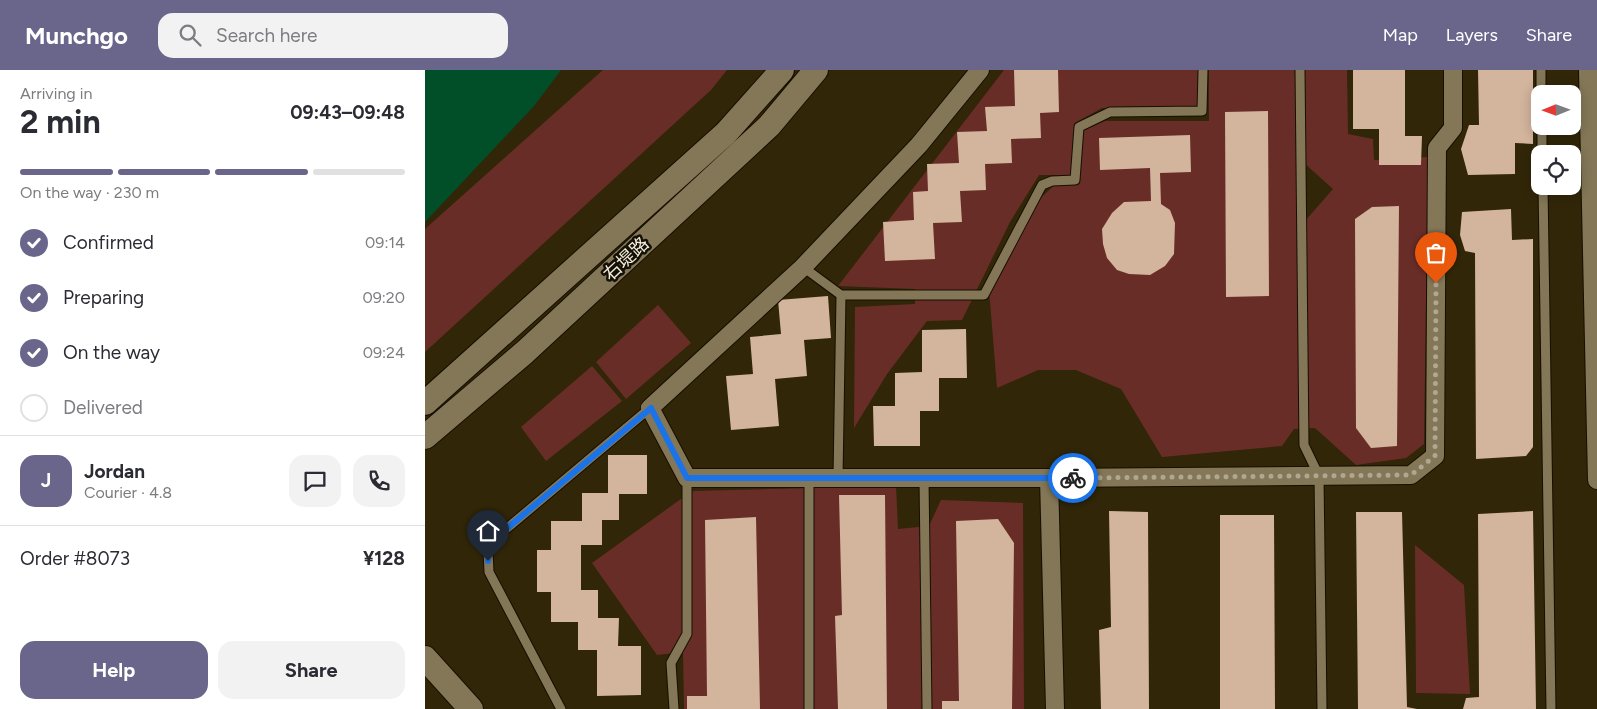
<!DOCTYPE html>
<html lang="en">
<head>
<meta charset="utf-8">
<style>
  :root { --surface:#fff; --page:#f2f2f3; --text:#2b2b33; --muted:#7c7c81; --line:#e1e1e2; --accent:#6a658b }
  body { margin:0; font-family:Figtree,"Noto Sans SC",sans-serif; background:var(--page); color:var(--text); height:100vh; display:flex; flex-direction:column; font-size:19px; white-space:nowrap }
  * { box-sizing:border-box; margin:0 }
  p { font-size:16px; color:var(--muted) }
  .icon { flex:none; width:28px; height:28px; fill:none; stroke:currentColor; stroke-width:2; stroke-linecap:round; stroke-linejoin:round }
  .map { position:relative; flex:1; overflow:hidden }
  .panel { display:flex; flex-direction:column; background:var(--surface); width:425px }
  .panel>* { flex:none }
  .needle { width:32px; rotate:269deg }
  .buttons { position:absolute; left:1106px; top:15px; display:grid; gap:10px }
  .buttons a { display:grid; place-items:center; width:50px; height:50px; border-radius:10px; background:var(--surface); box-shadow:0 2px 12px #0003; font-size:25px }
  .pin { position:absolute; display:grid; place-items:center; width:42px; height:42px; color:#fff; margin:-51px -21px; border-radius:50% 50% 50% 0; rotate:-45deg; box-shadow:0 0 5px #0007 }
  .pin .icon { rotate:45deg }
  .courier { position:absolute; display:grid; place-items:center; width:50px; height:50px; margin:-25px; border:4px solid #1a73e8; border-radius:50%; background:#fff; color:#222; box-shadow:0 1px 6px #0007 }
  .summary em { font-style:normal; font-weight:700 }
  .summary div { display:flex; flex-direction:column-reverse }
  .summary { display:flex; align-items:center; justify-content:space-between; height:85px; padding:0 20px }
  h1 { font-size:32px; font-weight:700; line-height:38px }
  .bar { display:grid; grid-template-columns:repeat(4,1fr); gap:8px 5px; align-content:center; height:60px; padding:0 20px }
  .bar i { height:6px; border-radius:4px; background:var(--line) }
  .bar .current { background:var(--accent) }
  .bar p { grid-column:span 4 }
  .line { display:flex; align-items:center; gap:12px; padding:0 20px; border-top:1px solid var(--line) }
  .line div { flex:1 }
  .round { display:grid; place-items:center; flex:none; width:52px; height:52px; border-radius:15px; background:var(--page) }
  ol { padding:0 20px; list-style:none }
  li { display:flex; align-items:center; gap:15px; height:55px }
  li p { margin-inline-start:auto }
  li .icon { padding:5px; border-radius:50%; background:var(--accent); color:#fff; stroke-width:4 }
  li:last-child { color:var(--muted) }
  li i { width:28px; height:28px; border:2px solid var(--line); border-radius:50% }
  .button { display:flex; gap:10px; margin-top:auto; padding:10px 20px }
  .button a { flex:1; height:58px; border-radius:15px; background:var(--accent); color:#fff; font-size:20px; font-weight:700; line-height:58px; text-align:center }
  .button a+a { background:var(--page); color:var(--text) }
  header { display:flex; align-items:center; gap:30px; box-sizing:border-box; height:70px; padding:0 25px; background:var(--accent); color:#fff }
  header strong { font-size:24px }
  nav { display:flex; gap:28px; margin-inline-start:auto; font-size:18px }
  .search { width:350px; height:45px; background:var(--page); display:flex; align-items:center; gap:12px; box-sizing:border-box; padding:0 18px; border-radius:15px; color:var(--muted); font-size:19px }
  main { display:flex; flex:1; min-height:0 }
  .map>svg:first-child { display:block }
  .green { fill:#692d28 }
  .water { fill:#004f28 }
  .building { fill:#d3b49d }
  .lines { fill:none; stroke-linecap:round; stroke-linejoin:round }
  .lane-casing { stroke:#170f00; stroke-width:11 }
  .street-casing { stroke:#170f00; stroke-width:20 }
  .secondary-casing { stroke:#170f00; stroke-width:26 }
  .lane { stroke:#837757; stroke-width:9 }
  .street { stroke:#837757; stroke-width:18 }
  .secondary { stroke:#837757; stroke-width:24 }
  .done { stroke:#afa791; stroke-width:5; stroke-dasharray:0 9 }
  .route { stroke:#1a73e8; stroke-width:6 }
  .labels { text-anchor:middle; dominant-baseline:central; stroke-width:5; stroke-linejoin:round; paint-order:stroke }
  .street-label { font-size:18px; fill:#f3ecdb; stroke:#141005 }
</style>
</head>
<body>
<header>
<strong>Munchgo</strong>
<div class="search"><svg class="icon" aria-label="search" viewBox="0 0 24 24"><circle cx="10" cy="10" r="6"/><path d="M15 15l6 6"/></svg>Search here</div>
<nav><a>Map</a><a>Layers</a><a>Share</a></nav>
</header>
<main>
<section class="panel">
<div class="summary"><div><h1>2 min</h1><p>Arriving in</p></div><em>09:43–09:48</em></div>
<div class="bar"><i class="current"></i><i class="current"></i><i class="current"></i><i></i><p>On the way · 230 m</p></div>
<ol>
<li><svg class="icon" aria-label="check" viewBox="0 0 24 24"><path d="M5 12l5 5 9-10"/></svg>Confirmed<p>09:14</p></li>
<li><svg class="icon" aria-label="check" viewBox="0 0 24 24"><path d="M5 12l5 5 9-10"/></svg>Preparing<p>09:20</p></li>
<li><svg class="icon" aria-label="check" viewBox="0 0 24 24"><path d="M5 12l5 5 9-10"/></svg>On the way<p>09:24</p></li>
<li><i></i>Delivered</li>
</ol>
<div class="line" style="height:90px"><b class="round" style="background:var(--accent);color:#fff">J</b><div><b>Jordan</b><p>Courier · 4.8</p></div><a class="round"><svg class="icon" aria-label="chat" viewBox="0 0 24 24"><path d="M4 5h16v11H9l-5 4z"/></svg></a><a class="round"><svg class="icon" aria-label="phone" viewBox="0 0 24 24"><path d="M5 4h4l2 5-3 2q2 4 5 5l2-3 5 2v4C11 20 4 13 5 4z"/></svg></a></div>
<div class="line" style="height:65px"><div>Order #8073</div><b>¥128</b></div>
<div class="button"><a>Help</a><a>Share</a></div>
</section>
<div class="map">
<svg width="1172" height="639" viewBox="0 0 1172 639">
  <rect width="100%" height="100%" fill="#312608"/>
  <path class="green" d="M178,0H302L286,20L0,282V159Z
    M579,0H774V38H677L650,53L647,105H614L585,152L537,250L502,251L462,304L429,358L430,237L490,234V219L413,216Z
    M784,0H871L873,159L908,119L878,92L879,0H922L923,64L948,69L949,90L1003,87L999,374L981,388L931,395L890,358L869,359L857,376L737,387L696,319L651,300H613L572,318L564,219L610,133L633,112L654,113L657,61L680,51H784Z
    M233,235L266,273L201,329L171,292Z
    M167,296L197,331L121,391L96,357Z
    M471,416L473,459L504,456L516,430L598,433L599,639H259L258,582L232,585L167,493L267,421Z
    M990,475L1039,515L1045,624L991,623Z"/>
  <path class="water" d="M0,0H136L109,36L0,152Z"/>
  <path class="building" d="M589,0H633L634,42L615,43L616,68L586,69L587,93L560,94L561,120L535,121L537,152L508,153L510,189L460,191L458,152L489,150L488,122L503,121L502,94L534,93L532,62L562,61L560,37L590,36Z
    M928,0H980V66H997L996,95H954V59H928Z
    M1053,0H1108V74L1090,73V104L1043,105L1036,79L1044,55H1054Z
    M843,41L844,226L801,227L800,42Z
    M765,65L766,102L735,103L736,134L745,140L750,153L749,184L740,196L725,205L704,204L692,200L682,188L678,174L677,159L687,143L699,132L726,131L725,98L675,100L674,68Z
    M974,136L972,376L946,378L931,358L930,149L947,137Z
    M1086,139L1087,170L1108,169V377L1101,386L1051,389L1050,183L1040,181L1035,165L1037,142Z
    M403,226L406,268L379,270L382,306L350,309L354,356L306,360L301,306L328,304L325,267L356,264L353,230Z
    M541,259L542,308H514V341H495V376H449L448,336H470V303L497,302V260Z
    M183,385H222V424H194V450H177V475H156V520H173V548H194L193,576H216V625L172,626V580H153V552H126V522H112V480H126V451H157V423H183Z
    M414,425H460L462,639H413L410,546L417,545Z
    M684,441L723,442L724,639H676L674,560L686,557Z
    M1108,441L1111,639H1038L1041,628L1054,627L1053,444Z
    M931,442H977L982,637L992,639H933Z
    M795,445H849L850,639H795Z
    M331,447L335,639H262V626H282L280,450Z
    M573,449L589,473L587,639H517V631H534L531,451Z"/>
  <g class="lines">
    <defs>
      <path id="lane" d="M875,0L879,375L894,406L897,639
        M1116,0V24
        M1117,56V84
        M1118,116L1126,639
        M378,197L416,225L413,408
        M416,225H559L617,115L627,111L650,110L654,57L685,42L777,41L778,0
        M384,408V639
        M499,408L502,639
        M136,639L64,502L63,480L80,460L225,338
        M249,639L246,593L262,564V408"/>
      <path id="street" d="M555,0L494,75L378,197L225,338L262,408H624
        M1163,0L1172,410
        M630,639L624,408L986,405L1010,386L1012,78L1028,58V0"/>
      <path id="secondary" d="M0,333L301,63L357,0
        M0,367L100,282L344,56L391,0
        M0,588L46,639"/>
    </defs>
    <use href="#lane" class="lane-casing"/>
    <use href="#street" class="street-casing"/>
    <use href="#secondary" class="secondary-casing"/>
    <use href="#lane" class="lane"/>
    <use href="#street" class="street"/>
    <use href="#secondary" class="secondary"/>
  </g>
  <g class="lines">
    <path class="done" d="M648,408L986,405L1010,386L1011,213"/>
    <path class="route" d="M63,491V480L80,460L226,338L262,408H648"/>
  </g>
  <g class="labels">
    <g class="street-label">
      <text transform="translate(201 189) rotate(-43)">右堤路</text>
    </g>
  </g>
</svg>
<div class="buttons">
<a><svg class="needle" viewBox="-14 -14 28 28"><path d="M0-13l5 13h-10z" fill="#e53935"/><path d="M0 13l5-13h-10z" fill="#7c7c81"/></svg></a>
<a><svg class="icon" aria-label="locate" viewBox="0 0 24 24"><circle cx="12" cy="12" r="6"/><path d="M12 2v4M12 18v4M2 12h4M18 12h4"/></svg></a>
</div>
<div class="pin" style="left:1011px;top:213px;background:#ea580c"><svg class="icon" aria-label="bag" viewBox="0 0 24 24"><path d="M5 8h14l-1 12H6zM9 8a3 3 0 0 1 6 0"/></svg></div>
<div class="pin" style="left:63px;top:491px;background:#1f2937"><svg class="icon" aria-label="home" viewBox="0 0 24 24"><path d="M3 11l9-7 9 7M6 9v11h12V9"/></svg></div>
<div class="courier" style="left:648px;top:408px"><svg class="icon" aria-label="bike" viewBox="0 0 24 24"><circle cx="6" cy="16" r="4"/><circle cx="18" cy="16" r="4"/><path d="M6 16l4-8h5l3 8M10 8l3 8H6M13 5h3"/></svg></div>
</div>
</main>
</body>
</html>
